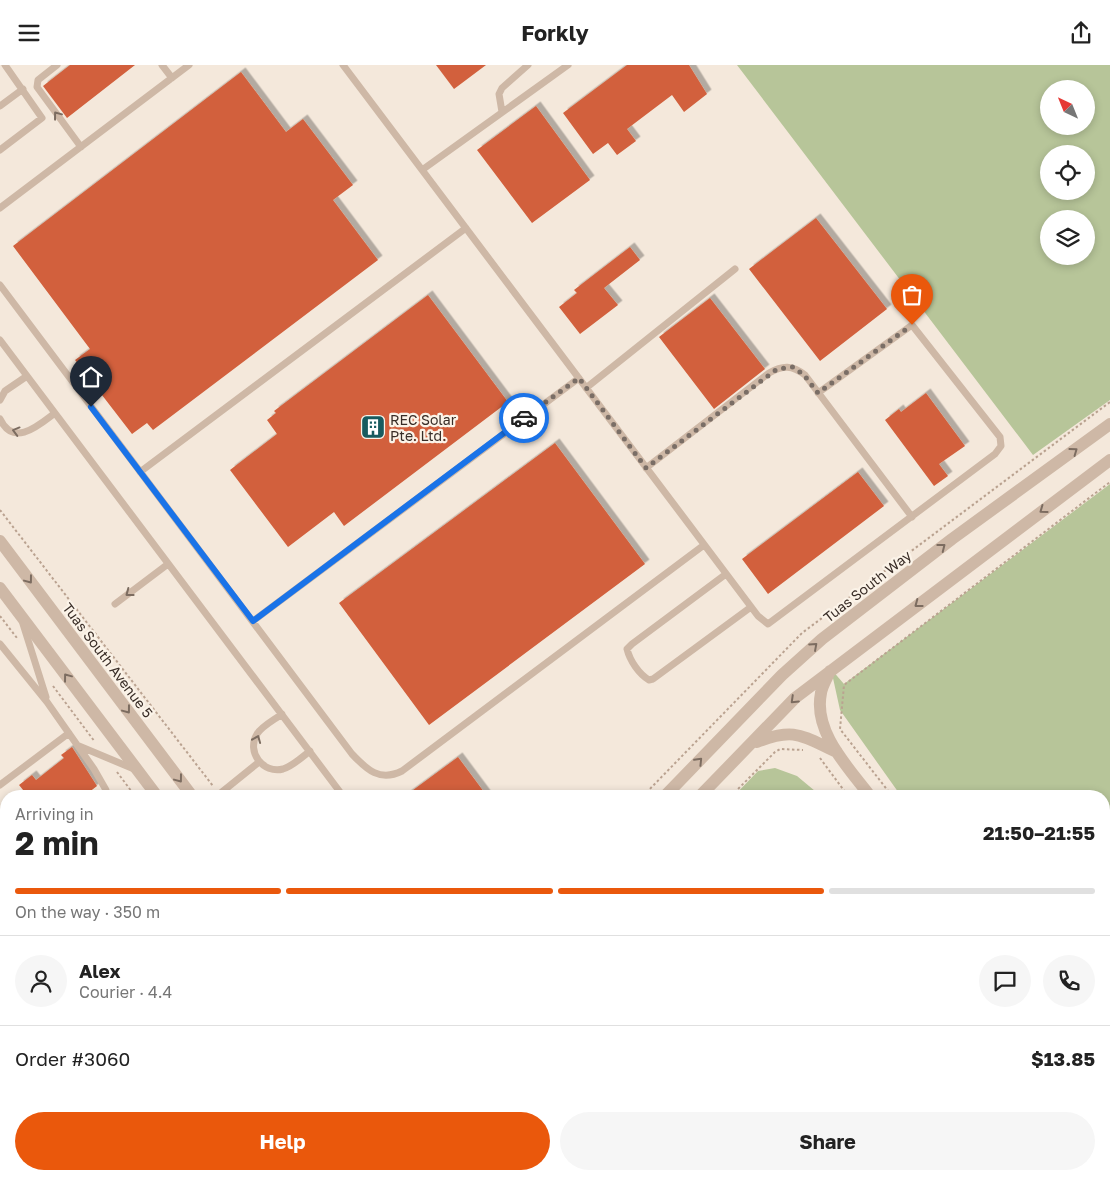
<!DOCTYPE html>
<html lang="en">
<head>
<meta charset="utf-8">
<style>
  :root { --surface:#fff; --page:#f6f6f6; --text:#222; --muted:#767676; --line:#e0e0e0; --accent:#ea580c }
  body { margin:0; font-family:"Golos Text",sans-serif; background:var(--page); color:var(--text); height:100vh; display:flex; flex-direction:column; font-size:19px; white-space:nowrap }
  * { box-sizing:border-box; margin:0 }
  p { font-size:16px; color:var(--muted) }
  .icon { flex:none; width:28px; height:28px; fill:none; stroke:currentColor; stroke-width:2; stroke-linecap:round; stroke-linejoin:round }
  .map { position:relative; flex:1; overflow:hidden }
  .side { position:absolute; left:0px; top:725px; width:1110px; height:390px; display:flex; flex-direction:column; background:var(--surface); border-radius:20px 20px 0 0; box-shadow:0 2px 8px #0003 }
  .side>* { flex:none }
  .needle { width:32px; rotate:317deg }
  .buttons { position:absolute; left:1040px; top:15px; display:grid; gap:10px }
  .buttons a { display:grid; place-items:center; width:55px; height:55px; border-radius:50%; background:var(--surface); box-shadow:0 2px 8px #0003; font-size:25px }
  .pin { position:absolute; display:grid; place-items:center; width:42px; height:42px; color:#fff; margin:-51px -21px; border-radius:50% 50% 50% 0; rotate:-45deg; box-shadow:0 0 5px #0007 }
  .pin .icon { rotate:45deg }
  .courier { position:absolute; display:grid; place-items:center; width:50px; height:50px; margin:-25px; border:4px solid #1a73e8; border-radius:50%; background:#fff; color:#222; box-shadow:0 1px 6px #0007 }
  .headline em { font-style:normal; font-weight:700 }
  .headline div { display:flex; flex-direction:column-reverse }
  .headline { display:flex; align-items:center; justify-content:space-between; height:85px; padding:0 15px }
  h1 { font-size:32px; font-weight:700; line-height:38px }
  .bar { display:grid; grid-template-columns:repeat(4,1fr); gap:8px 5px; align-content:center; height:60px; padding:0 15px }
  .bar i { height:6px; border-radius:4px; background:var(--line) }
  .bar .on { background:var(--accent) }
  .bar p { grid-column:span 4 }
  .line { display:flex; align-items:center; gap:12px; padding:0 15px; border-top:1px solid var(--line) }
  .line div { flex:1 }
  .round { display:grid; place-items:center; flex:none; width:52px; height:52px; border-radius:26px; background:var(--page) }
  .primary-button { display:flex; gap:10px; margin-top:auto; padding:10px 15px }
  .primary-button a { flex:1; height:58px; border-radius:30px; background:var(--accent); color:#fff; font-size:20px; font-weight:700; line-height:58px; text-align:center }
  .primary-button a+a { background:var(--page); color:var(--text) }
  header { display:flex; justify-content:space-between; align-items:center; height:65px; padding:0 15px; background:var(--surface); font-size:22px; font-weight:700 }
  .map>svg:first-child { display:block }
  .green { fill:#b7c599; fill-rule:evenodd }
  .building { fill:#d2603c; filter:url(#shadow) }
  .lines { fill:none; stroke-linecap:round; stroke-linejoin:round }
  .path { stroke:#baa290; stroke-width:2; stroke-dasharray:2.5 2.5; stroke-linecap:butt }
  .service { stroke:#ceb8a6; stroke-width:7 }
  .minor { stroke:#ceb8a6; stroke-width:12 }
  .tertiary { stroke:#ceb8a6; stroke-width:12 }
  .oneway { stroke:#7c6c60 }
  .done { stroke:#7a6e66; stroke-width:5; stroke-dasharray:0 9 }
  .route { stroke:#1a73e8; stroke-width:6 }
  .labels { text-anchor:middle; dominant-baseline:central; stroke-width:4.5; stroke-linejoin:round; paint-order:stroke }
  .poi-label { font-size:14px; fill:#392d27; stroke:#fbf3e8; text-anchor:start }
  .street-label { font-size:14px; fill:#392d27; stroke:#fbf3e8 }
</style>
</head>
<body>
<header><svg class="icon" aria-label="menu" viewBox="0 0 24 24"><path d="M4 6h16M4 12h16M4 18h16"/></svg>Forkly<svg class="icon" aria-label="share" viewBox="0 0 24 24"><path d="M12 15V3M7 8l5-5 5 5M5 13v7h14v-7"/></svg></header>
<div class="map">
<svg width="1110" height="1115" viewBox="0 0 1110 1115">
  <defs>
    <filter id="shadow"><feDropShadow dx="4.5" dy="-4.5" stdDeviation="0" flood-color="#0004"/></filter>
  </defs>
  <rect width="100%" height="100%" fill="#f4e8db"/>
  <path class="green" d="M737,0H1110V335L1033,390ZM1049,24H1086V61H1049ZM1049,89H1086V126H1049ZM1049,154H1086V191H1049Z
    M1110,419V906L1104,911V731H901L840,645L831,604L844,619Z
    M775,703L797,711L821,731H734L758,706Z
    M506,1109H874L866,1115H511Z"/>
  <path class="building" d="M70,0H135L67,53L43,21Z
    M436,0H486L454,24Z
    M627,0H689L707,29L684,47L672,30L627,64L636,76L617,90L608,78L593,89L563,48Z
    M241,7L286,67L303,54L353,120L333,135L378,195L153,365L147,358L132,369L75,295L90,284L13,181Z
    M536,41L590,115L532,158L477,85Z
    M816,153L887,244L820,296L749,204Z
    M630,182L640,195L604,223L618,240L580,269L559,242L577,228L574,225Z
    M428,230L508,337L344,461L334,447L288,482L230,405L277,369L267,355L276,348L274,346Z
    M710,233L765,304L714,344L659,272Z
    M926,328L965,381L939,399L948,411L934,421L885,355L899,344L901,347Z
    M555,378L645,499L429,660L339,538Z
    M858,407L884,441L768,529L742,494Z
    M72,682L97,721L84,731H28L19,720L32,710L36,715L64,693L61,690Z
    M458,692L487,731H405Z"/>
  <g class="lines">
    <path class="path" d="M0,445L213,721
      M0,551L17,573
      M53,621L95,677
      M820,693L848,731
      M117,707L135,731
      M643,731L802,568L1110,337
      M731,731L775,687L780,684L803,685
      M892,731L840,664L844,620L1110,417
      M1104,926L1110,921
      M1104,998L1106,982L1110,977
      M1104,1009L1110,1020
      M1104,1073L1110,1081
      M417,1109L423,1115
      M503,1109L508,1115
      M205,1115L212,1109
      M268,1115L275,1109
      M874,1115L882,1109
      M932,1115L940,1109"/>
    <path class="service" d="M57,0L38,15L37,22L81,82
      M162,0L172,13
      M343,0L758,551L768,559L995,389L1001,381L1000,372L912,260L818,328
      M0,41L23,24
      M502,47L499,29L502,23L528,0
      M0,85L42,53L5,0
      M422,105L568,0
      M0,143L189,0
      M0,220L352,689C367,705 380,717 402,706L704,480
      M0,275L343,731
      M586,323L735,204
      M0,335L5,326L27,311
      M0,354C14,383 39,360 55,348
      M646,403L769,308C783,300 792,300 805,310L912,452
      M140,407L466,163
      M726,509L632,579L627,584C630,596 639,609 649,615L653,614L751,542
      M115,539L168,499
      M253,556L579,313
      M23,559L46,632
      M0,579L47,637L94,704L106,725L104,731
      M282,649C274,655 262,661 257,669C246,687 263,709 283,704C293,701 302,692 310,686
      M79,681L134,704
      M0,720L69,668
      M217,731L259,697
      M0,816L6,812
      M0,839L6,834
      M1104,1091L1110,1099
      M178,1115L185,1109
      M956,1115L960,1109"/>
    <path class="minor" d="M830,606C827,613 822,621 821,628C813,667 848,702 870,731
      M757,677C795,662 802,671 837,687
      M665,731L782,610L822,574L952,474L1110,359
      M700,731L795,633L1110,395
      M1104,955L1110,950
      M1104,1043L1110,1052
      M237,1115L243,1109
      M907,1115L915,1109"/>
    <path class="tertiary" d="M0,476L192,731
      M0,523L157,731
      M444,1109L449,1115
      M477,1109L482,1115"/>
  </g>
  <defs><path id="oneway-chevron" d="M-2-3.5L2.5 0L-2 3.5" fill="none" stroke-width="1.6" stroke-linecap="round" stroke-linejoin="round" transform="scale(1.25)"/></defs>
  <g class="oneway">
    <use href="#oneway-chevron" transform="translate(57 50) rotate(-127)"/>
    <use href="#oneway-chevron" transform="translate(16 366) rotate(-165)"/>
    <use href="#oneway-chevron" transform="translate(1074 386) rotate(-36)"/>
    <use href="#oneway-chevron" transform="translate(1043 445) rotate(144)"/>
    <use href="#oneway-chevron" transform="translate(942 482) rotate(-38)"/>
    <use href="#oneway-chevron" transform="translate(29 515) rotate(53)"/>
    <use href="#oneway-chevron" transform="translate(129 528) rotate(143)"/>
    <use href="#oneway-chevron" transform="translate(918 539) rotate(143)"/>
    <use href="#oneway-chevron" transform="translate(814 581) rotate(-42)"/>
    <use href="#oneway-chevron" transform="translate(67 612) rotate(-127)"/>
    <use href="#oneway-chevron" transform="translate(794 635) rotate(136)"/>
    <use href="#oneway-chevron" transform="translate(127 645) rotate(53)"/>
    <use href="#oneway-chevron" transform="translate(257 674) rotate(-68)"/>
    <use href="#oneway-chevron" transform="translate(699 696) rotate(-46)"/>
    <use href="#oneway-chevron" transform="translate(179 714) rotate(53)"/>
  </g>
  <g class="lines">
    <path class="done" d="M524,353L579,313L646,403L777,304L793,302L804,310L818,328L912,260"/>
    <path class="route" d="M91,342L253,556L524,353"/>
  </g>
  <defs>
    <symbol id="building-square" viewBox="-11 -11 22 22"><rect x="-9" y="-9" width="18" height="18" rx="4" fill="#185b5f" stroke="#fbf3e8"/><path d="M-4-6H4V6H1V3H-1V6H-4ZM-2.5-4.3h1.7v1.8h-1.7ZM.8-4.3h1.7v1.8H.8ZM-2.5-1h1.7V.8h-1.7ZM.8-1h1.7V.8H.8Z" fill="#fff"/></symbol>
  </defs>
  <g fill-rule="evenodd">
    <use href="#building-square" x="359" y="348" width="28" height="28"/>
  </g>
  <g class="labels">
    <g class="poi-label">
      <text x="390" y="354">REC Solar<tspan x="390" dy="16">Pte. Ltd.</tspan></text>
    </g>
    <g class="street-label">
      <text transform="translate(867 521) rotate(-38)">Tuas South Way</text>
      <text transform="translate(108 595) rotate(53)">Tuas South Avenue 5</text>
    </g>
  </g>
</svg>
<div class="buttons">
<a><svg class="needle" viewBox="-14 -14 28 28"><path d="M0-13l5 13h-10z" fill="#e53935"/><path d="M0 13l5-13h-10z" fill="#767676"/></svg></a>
<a><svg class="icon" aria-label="locate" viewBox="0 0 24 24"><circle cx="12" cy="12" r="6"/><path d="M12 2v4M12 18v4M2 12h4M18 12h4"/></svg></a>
<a><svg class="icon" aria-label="layers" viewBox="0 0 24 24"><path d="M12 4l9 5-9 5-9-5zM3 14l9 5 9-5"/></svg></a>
</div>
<div class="pin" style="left:912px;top:260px;background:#ea580c"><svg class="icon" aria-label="bag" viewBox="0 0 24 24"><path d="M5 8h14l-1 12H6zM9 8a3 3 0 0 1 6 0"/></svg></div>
<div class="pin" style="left:91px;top:342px;background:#1f2937"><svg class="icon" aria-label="home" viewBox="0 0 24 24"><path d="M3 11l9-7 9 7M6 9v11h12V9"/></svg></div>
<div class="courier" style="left:524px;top:353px"><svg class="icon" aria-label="car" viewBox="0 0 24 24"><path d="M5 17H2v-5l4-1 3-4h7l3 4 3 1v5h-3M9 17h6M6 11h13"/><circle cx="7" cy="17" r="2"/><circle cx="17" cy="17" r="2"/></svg></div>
<section class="side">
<div class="headline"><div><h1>2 min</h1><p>Arriving in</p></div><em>21:50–21:55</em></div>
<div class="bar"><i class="on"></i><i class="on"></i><i class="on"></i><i></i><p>On the way · 350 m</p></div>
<div class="line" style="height:90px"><a class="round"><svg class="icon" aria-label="person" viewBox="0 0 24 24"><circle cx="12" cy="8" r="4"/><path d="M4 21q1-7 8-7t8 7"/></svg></a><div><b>Alex</b><p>Courier · 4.4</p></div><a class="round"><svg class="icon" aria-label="chat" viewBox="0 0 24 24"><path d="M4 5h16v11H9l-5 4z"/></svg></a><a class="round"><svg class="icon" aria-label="phone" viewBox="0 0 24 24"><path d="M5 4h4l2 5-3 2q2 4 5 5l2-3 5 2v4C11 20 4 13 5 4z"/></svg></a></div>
<div class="line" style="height:65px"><div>Order #3060</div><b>$13.85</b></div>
<div class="primary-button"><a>Help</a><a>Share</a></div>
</section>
</div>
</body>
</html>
